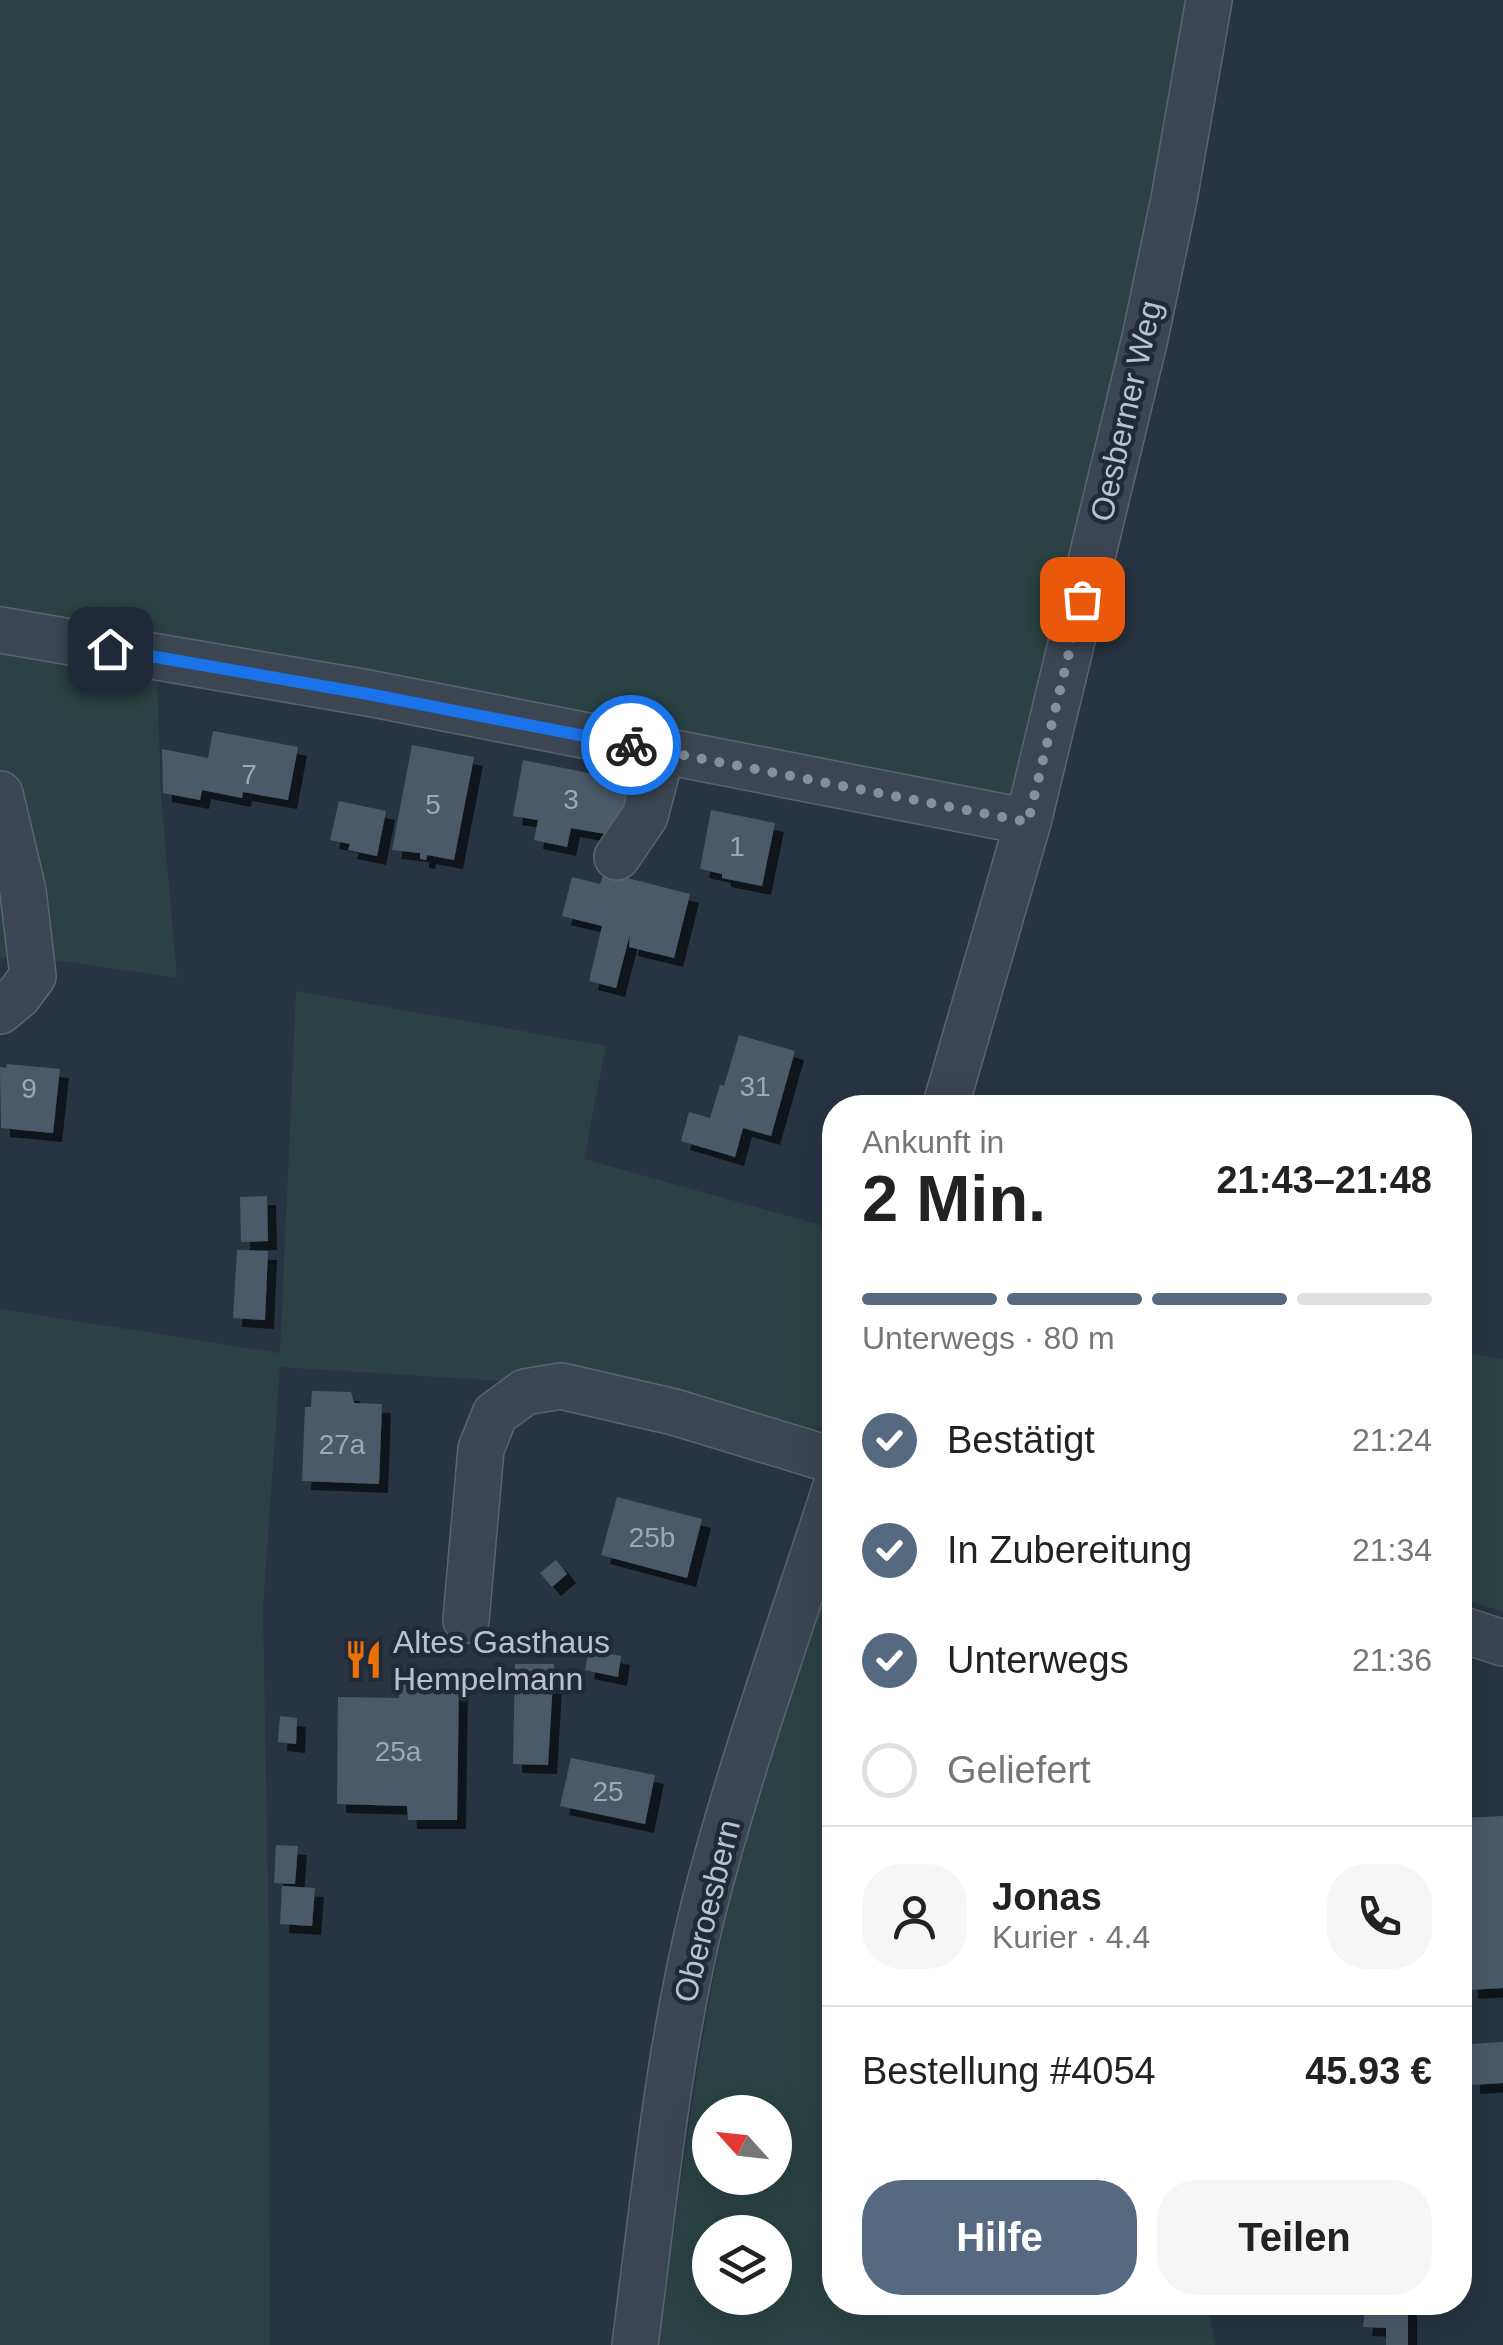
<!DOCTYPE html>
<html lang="de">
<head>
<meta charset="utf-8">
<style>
  :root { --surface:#fff; --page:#f6f6f6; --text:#222; --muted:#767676; --line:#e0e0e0; --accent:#556981 }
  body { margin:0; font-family:Arial,sans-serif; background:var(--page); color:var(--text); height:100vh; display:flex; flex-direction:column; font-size:38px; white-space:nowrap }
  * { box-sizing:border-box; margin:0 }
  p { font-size:32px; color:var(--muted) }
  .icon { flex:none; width:55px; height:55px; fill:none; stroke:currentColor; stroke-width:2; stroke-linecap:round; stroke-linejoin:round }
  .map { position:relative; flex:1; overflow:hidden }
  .details { position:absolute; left:822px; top:1095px; width:650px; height:1220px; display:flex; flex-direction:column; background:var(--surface); border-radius:40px; box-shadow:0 10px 40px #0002 }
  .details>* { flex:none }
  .needle { width:65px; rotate:297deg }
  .controls { position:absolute; left:692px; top:2095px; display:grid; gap:20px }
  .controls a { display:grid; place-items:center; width:100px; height:100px; border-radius:50%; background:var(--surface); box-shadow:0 10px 40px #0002; font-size:50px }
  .pin { position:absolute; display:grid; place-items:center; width:85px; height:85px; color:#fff; margin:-42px; border-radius:20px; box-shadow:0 5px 15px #0006 }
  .courier { position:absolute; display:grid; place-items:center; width:100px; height:100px; margin:-50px; border:8px solid #1a73e8; border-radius:50%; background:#fff; color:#222; box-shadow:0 2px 12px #0007 }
  .overview em { font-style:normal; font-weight:700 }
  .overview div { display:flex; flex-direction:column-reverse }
  .overview { display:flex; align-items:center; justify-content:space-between; height:170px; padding:0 40px }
  h1 { font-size:65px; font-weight:700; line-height:75px }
  .bar { display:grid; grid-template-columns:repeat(4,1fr); gap:15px 10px; align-content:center; height:120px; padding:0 40px }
  .bar i { height:12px; border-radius:8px; background:var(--line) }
  .bar .active { background:var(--accent) }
  .bar p { grid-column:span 4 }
  .line { display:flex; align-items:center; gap:25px; padding:0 40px; border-top:2px solid var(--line) }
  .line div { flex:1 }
  .round { display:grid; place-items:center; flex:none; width:105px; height:105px; border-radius:40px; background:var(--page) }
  ol { padding:0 40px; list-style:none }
  li { display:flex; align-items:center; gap:30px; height:110px }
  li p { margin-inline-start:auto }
  li .icon { padding:10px; border-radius:50%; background:var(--accent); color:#fff; stroke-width:4 }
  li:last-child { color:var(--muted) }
  li i { width:55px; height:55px; border:5px solid var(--line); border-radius:50% }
  .primary-button { display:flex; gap:20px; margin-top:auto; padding:20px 40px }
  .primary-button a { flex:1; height:115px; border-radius:40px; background:var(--accent); color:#fff; font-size:40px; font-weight:700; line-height:115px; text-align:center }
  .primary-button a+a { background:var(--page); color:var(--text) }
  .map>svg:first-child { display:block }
  .green { fill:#2a4243; fill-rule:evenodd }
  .building { fill:#4c5a68; filter:url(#shadow) }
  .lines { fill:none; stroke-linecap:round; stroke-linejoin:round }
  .minor-casing { stroke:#5a646f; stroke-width:48 }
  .minor { stroke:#3c4652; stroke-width:45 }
  .done { stroke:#86909c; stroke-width:10; stroke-dasharray:0 18 }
  .route { stroke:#1a73e8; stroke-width:12 }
  .labels { text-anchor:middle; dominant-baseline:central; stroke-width:9; stroke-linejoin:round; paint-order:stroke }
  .number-label { font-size:28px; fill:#9ea7b3 }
  .street-label { font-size:32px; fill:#b9c1cc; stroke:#212b38 }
  .poi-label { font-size:32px; fill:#b9c1cc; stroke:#212b38; text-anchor:start }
</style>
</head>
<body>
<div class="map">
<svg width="1503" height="2345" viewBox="0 0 1503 2345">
  <defs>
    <filter id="shadow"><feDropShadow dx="9" dy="9" stdDeviation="0" flood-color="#0009"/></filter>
  </defs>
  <rect width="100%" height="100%" fill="#283442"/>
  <path class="green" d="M0,0H1197L1158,226L1018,804L0,612Z
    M0,645L157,677L161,795L177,978L13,954L0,959Z
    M296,991L606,1046L584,1159L835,1229V1403L829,1425L812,1431L520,1382L280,1367L263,1606L269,1949L270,2345H0V1309L280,1353Z
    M1460,1351L1503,1359V1612L1460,1598Z
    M835,1544V2302L1208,2303L1215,2345H658C678,2207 694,2068 723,1931C752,1800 797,1673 835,1544ZM710,2112H775V2178H710ZM710,2232H775V2298H710Z"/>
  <path class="building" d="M213,731L298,747L288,800L243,792L242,798L202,790L200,800L163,793L162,749L208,758Z
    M412,745L474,757L454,860L427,855L426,860L420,859V853L392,850Z
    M523,760L629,781L617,836L571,828L567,847L534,840L538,820L513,816Z
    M339,801L386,811L377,856L348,850L350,844L330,840Z
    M711,810L775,823L762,886L722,878V874L700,869Z
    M604,872L690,894L674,958L629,947L630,934L616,988L589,981L602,926L562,916L572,877L600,884Z
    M739,1035L795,1051L771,1136L743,1128L735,1157L681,1141L689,1112L710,1118L720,1085L724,1086Z
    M7,1064L60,1069L53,1133L1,1128L0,1067L6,1068Z
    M267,1196L268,1241L241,1242L240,1197Z
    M237,1250L268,1251L265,1320L233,1318Z
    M312,1391L351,1392L354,1403L382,1404L379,1484L302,1481L305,1407H311Z
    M617,1497L702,1519L687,1578L601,1555Z
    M556,1560L567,1574L552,1587L540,1573Z
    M589,1650L621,1656L618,1677L585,1670Z
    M515,1664H554L548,1765L513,1764Z
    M400,1681H459L457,1820H408L407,1806L337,1804L338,1697L399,1698Z
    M280,1716L297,1718L296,1744L278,1742Z
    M571,1758L655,1775L645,1824L560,1806Z
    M1503,1816V1988L1469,1990L1463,1879H1460V1818Z
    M276,1845L298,1846L295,1884L274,1883Z
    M282,1886L315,1888L312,1926L280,1924Z
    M1503,2042V2083L1471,2085L1470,2044Z
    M1366,2302H1408V2345H1386V2328L1363,2327Z"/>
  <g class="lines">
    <defs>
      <path id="minor" d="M0,630L368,693L1028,822
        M0,794L23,891L33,976L18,996L0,1011
        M617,857L645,816L662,751
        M945,1108L1028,822L1145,338L1174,199L1209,0
        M466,1620L481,1449L495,1414L525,1392L561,1386L674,1412L835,1461
        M1460,1629L1503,1643
        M635,2345C654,2200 668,2052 703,1910C739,1768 790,1629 835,1489"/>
    </defs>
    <use href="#minor" class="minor-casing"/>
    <use href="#minor" class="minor"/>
  </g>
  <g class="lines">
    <path class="done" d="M631,745L1028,822L1082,599"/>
    <path class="route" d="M110,649L368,694L631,745"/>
  </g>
  <defs>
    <symbol id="restaurant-bare" viewBox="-9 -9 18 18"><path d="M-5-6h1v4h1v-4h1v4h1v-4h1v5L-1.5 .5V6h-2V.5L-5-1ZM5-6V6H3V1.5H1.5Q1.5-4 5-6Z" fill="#e8710a" stroke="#212b38" stroke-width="2.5" paint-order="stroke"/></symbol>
  </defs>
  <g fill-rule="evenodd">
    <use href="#restaurant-bare" x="336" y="1632" width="55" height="55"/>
  </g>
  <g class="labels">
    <g class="number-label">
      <text x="249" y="774">7</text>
      <text x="571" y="799">3</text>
      <text x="433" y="804">5</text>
      <text x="737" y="846">1</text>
      <text x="755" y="1086">31</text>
      <text x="29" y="1088">9</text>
      <text x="342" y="1444">27a</text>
      <text x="652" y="1537">25b</text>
      <text x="398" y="1751">25a</text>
      <text x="608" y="1791">25</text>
    </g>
    <g class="street-label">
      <text transform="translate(1126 411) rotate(-77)">Oesberner Weg</text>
      <text transform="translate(707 1911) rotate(-76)">Oberoesbern</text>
    </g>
    <g class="poi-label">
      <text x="393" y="1642">Altes Gasthaus<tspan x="393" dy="37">Hempelmann</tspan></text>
    </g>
  </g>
</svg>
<div class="controls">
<a><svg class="needle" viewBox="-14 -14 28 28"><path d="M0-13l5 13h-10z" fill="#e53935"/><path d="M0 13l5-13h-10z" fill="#767676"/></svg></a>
<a><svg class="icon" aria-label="layers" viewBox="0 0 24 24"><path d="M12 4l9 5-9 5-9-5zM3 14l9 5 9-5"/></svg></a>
</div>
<div class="pin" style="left:1082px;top:599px;background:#ea580c"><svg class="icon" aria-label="bag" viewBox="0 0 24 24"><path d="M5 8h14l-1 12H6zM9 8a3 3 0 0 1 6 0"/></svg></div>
<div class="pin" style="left:110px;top:649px;background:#1f2937"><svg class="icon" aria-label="home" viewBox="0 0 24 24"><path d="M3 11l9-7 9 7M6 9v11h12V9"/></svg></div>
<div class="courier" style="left:631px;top:745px"><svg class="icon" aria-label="bike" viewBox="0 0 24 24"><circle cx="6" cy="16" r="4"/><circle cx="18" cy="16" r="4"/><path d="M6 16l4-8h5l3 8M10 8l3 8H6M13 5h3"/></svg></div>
<section class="details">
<div class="overview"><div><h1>2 Min.</h1><p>Ankunft in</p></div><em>21:43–21:48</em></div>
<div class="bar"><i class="active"></i><i class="active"></i><i class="active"></i><i></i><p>Unterwegs · 80 m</p></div>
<ol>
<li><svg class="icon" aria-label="check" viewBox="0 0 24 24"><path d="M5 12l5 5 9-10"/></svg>Bestätigt<p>21:24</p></li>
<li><svg class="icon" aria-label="check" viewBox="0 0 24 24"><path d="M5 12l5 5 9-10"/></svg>In Zubereitung<p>21:34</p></li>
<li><svg class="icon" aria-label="check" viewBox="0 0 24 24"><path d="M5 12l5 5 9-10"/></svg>Unterwegs<p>21:36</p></li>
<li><i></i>Geliefert</li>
</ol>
<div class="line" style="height:180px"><a class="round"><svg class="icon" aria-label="person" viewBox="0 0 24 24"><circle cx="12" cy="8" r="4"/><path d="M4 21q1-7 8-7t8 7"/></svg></a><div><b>Jonas</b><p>Kurier · 4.4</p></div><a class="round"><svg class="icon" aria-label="phone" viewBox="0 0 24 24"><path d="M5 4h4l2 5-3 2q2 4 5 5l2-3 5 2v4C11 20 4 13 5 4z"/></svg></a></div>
<div class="line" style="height:130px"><div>Bestellung #4054</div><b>45.93 €</b></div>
<div class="primary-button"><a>Hilfe</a><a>Teilen</a></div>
</section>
</div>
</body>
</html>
